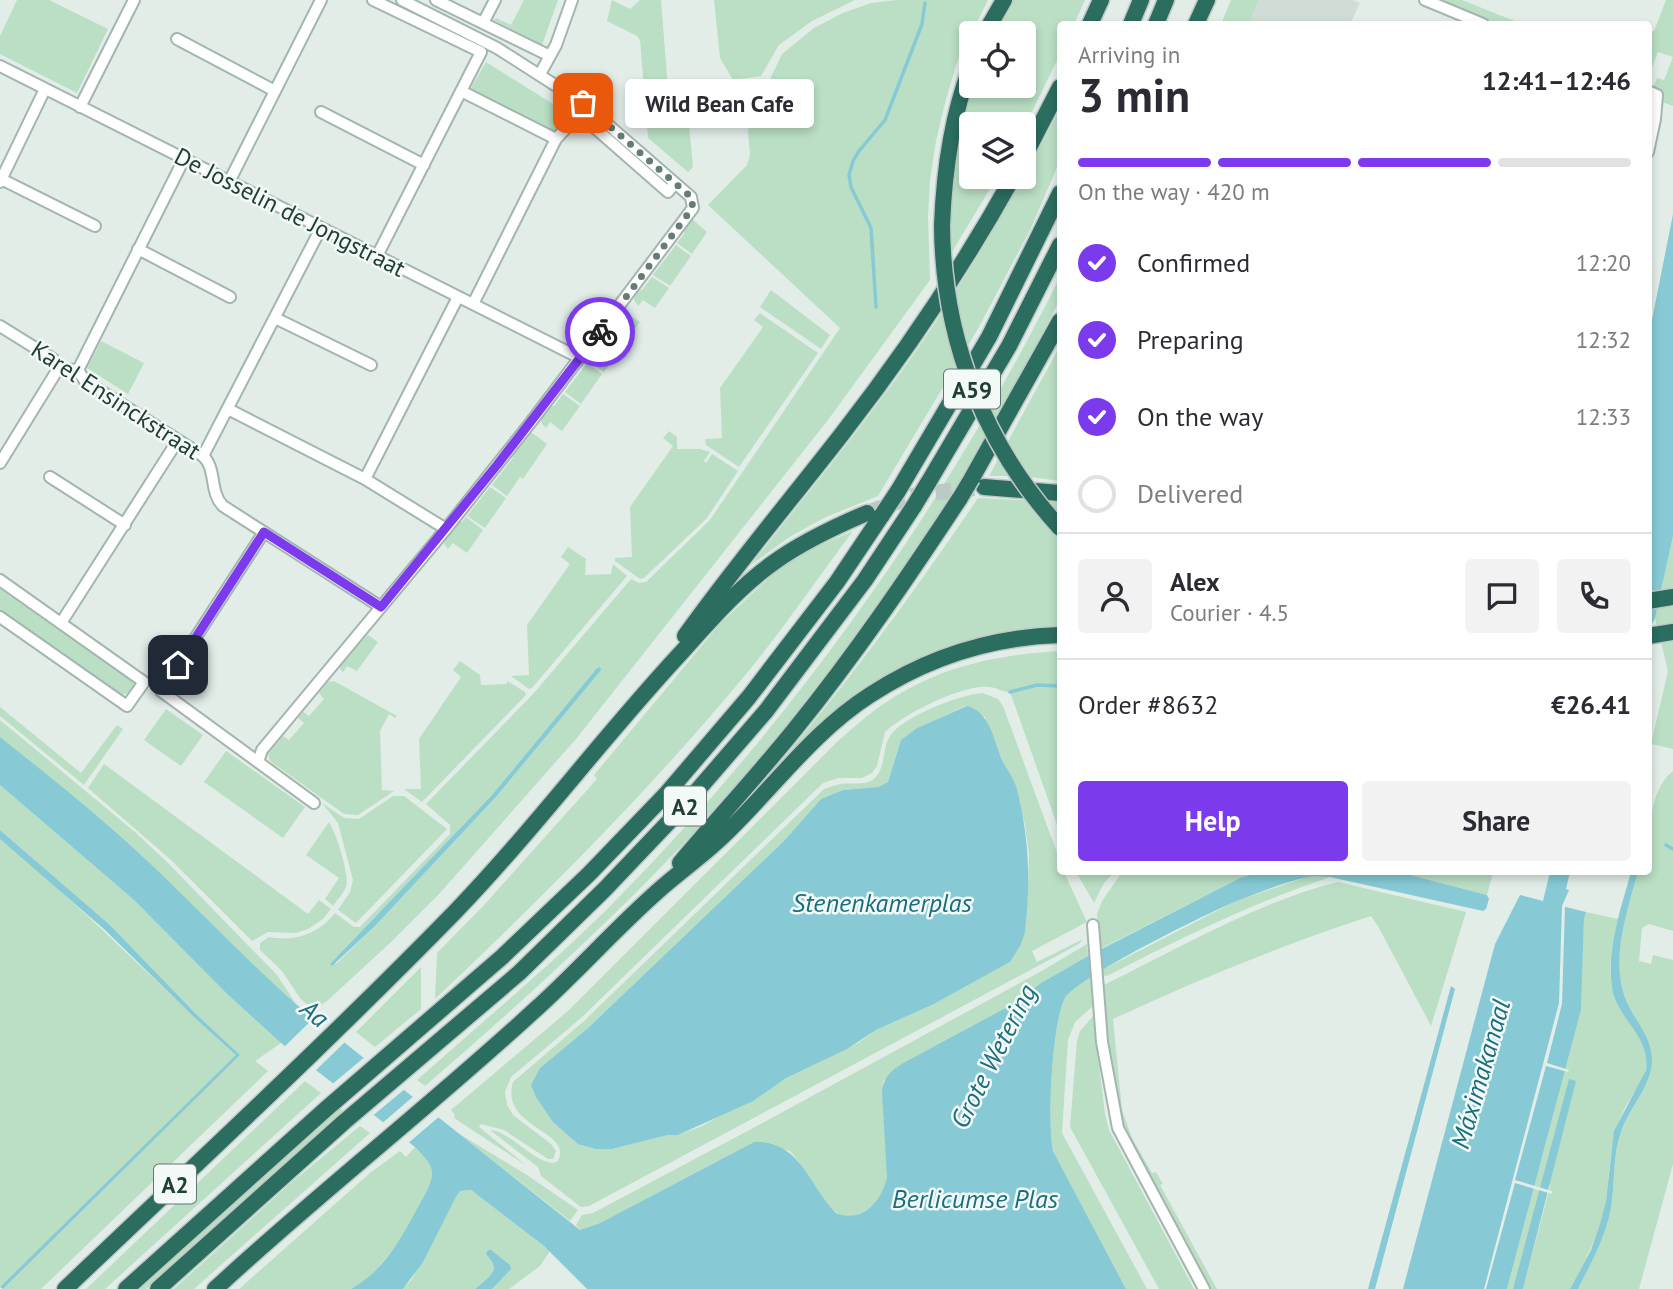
<!DOCTYPE html>
<html lang="en">
<head>
<meta charset="utf-8">
<style>
  :root { --surface:#fff; --page:#f2f2f3; --text:#2b2b33; --muted:#7c7c81; --line:#e1e1e2; --accent:#7c3aed }
  body { margin:0; font-family:"PT Sans",sans-serif; background:var(--page); color:var(--text); height:100vh; display:flex; flex-direction:column; font-size:26px; white-space:nowrap }
  * { box-sizing:border-box; margin:0 }
  p { font-size:23px; color:var(--muted) }
  .icon { flex:none; width:38px; height:38px; fill:none; stroke:currentColor; stroke-width:2; stroke-linecap:round; stroke-linejoin:round }
  .map { position:relative; flex:1; overflow:hidden }
  .panel { position:absolute; left:1057px; top:21px; width:595px; height:854px; display:flex; flex-direction:column; background:var(--surface); border-radius:7px; box-shadow:0 4px 10px #0003 }
  .panel>* { flex:none }
  .tools { position:absolute; left:959px; top:21px; display:grid; gap:14px }
  .tools a { display:grid; place-items:center; width:77px; height:77px; border-radius:7px; background:var(--surface); box-shadow:0 4px 10px #0003; font-size:35px }
  .pin { position:absolute; display:grid; place-items:center; width:60px; height:60px; color:#fff; margin:-30px; border-radius:14px; box-shadow:0 4px 10px #0006 }
  .courier { position:absolute; display:grid; place-items:center; width:70px; height:70px; margin:-35px; border:5px solid #7c3aed; border-radius:50%; background:#fff; color:#222; box-shadow:0 2px 9px #0007 }
  .bubble { position:absolute; height:49px; border-radius:7px; background:var(--surface); box-shadow:0 4px 10px #0003; font-size:23px; font-weight:800; line-height:49px; text-align:center }
  .summary em { font-style:normal; font-weight:800 }
  .summary div { display:flex; flex-direction:column-reverse }
  .summary { display:flex; align-items:center; justify-content:space-between; height:119px; padding:0 21px }
  h1 { font-size:46px; font-weight:800; line-height:52px }
  .bar { display:grid; grid-template-columns:repeat(4,1fr); gap:10px 7px; align-content:center; height:84px; padding:0 21px }
  .bar i { height:9px; border-radius:5px; background:var(--line) }
  .bar .on { background:var(--accent) }
  .bar p { grid-column:span 4 }
  .line { display:flex; align-items:center; gap:18px; padding:0 21px; border-top:2px solid var(--line) }
  .line div { flex:1 }
  .round { display:grid; place-items:center; flex:none; width:74px; height:74px; border-radius:7px; background:var(--page) }
  ol { padding:0 21px; list-style:none }
  li { display:flex; align-items:center; gap:21px; height:77px }
  li p { margin-inline-start:auto }
  li .icon { padding:7px; border-radius:50%; background:var(--accent); color:#fff; stroke-width:4 }
  li:last-child { color:var(--muted) }
  li i { width:38px; height:38px; border:4px solid var(--line); border-radius:50% }
  .action { display:flex; gap:14px; margin-top:auto; padding:14px 21px }
  .action a { flex:1; height:80px; border-radius:7px; background:var(--accent); color:#fff; font-size:28px; font-weight:800; line-height:80px; text-align:center }
  .action a+a { background:var(--page); color:var(--text) }
  .map>svg:first-child { display:block }
  .built { fill:#d0ddd7 }
  .green { fill:#badfc4; fill-rule:evenodd }
  .water { fill:#87cad5 }
  .pier { fill:#e2ede8 }
  .lines { fill:none; stroke-linecap:round; stroke-linejoin:round }
  .stream { stroke:#87cad5; stroke-width:3.5 }
  .highway-tunnel { stroke:#bbcac5; stroke-width:16; stroke-dasharray:16 8; stroke-linecap:butt }
  .minor-casing { stroke:#a4b5af; stroke-width:14 }
  .highway-casing { stroke:#c1c9c7; stroke-width:19 }
  .minor { stroke:#fff; stroke-width:10 }
  .highway { stroke:#2b6d5f; stroke-width:16 }
  .highway-bridge-casing { stroke:#c1c9c7; stroke-width:19; stroke-linecap:butt }
  .highway-bridge { stroke:#2b6d5f; stroke-width:16 }
  .done { stroke:#657c75; stroke-width:7; stroke-dasharray:0 12.6 }
  .route { stroke:#7c3aed; stroke-width:9 }
  .labels { text-anchor:middle; dominant-baseline:central; stroke-width:5; stroke-linejoin:round; paint-order:stroke }
  .shield { fill:#f3f9f6; stroke:#607770; stroke-width:2 }
  .shield-label { font-size:23px; font-weight:bold; fill:#213f37 }
  .street-label { font-size:24px; fill:#213f37; stroke:#f3f9f6 }
  .water-label { font-size:26px; font-style:italic; fill:#186e7f; stroke:#f3f9f6 }
</style>
</head>
<body>
<div class="map">
<svg width="1673" height="1289" viewBox="0 0 1673 1289">
  <rect width="100%" height="100%" fill="#e2ede8"/>
  <path class="built" d="M1259,0H1352L1360,3L1350,24H1249Z"/>
  <path class="green" d="M17,0H49L108,29L77,93L0,54V36Z
    M524,0H558L542,45L494,20L496,18L511,25Z
    M612,0L630,9L640,0H661L670,115H688L693,167L688,172L648,138L640,40L637,36L607,21Z
    M714,0H855L812,21L779,45L761,76L733,80L720,58Z
    M897,0H988L957,62L946,99L936,141L930,180L928,217L930,280L828,420L576,739L439,894L390,943L327,1001L313,1010L300,998L282,971L260,950V943L269,937C296,942 318,934 335,913L354,927H360L450,834V825L426,804L534,693L631,579L639,583L646,582L710,520L840,328L708,205L747,165L750,155L748,131L752,117L782,54L814,28L843,13L871,3ZM600,667V670L495,798L374,927L337,963L331,965L330,964L492,795L597,668Z
    M1011,0H1085L1074,24H1060V54L1024,128V124H971V177H997L950,255C948,203 952,135 971,86H1024V33H994Z
    M1231,0H1259L1249,24H1221Z
    M1434,0H1462L1522,24H1497Z
    M1666,0H1673V106L1662,102L1653,88L1657,78L1664,80L1673,57L1658,52L1649,75L1648,32L1654,31Z
    M486,62L561,109L566,119L554,133L473,91L471,88Z
    M1060,109V160L1031,228L979,327L878,496L826,517L791,536L751,565C814,485 881,405 937,320C982,252 1022,181 1060,109Z
    M692,219L707,232L692,254L677,243L684,234V229Z
    M676,245L691,256L670,286L653,275Z
    M652,277L669,288L655,308L643,300L638,306L634,300L635,293L643,289Z
    M1060,277V299C1028,362 996,425 959,484C884,605 797,720 701,825C615,918 521,1003 425,1086L417,1080C484,1020 554,963 617,899C796,717 946,506 1060,277Z
    M771,290L830,335L821,349L760,307Z
    M624,311L640,322L604,372L588,361L612,330L611,325Z
    M760,313L818,353L739,467L706,445L705,439L722,438L720,388L763,327L754,320Z
    M101,341L144,363L128,394L87,368Z
    M1060,346V481L1023,476H989Z
    M587,363L602,374L581,404L565,392Z
    M563,394L580,406L562,431L550,422L546,428C536,420 544,413 550,406H554Z
    M669,431L677,437V449H700L710,452L704,461L706,463L712,454L738,471L707,518L644,578L640,579L615,561V558L632,557L630,507L673,446L663,438Z
    M531,432L547,444L523,479L520,477L507,496L492,485L513,458L512,454Z
    M490,487L506,498L485,528L467,516Z
    M978,498L1060,502V540L1057,544L1060,548V628C994,629 917,649 864,691C828,719 791,759 757,790C837,697 909,600 978,498Z
    M466,517L483,530L467,553L453,543L448,549L444,544L445,538L457,523L462,522Z
    M853,531C819,576 787,624 751,668C654,786 546,894 435,999L437,953L484,905L597,779L594,775L720,624L771,576L800,554Z
    M1673,536V749L1651,744L1668,671L1655,618Z
    M568,547L586,559L585,575L611,574L613,564L627,576L532,688L529,689L511,676L529,675L527,625L570,564L561,557Z
    M0,585L134,681C134,691 128,696 118,694L0,612Z
    M368,635L378,642L357,671L347,666L343,672L340,669L341,661Z
    M1060,651V833L1010,692C1001,692 996,687 989,687C963,684 904,714 885,732L877,766L872,773L862,778H838L823,783L580,1019L511,1077L505,1092L507,1105L513,1115L551,1144L556,1151L553,1159H548L504,1130L481,1124L479,1127L527,1166L454,1118L455,1115L451,1110L569,1010L838,741C853,728 868,714 885,703C940,666 995,655 1060,651Z
    M460,661L480,675L481,685L507,684V681L525,692L526,695L422,802L404,789H421L419,739L461,677L453,670Z
    M334,681L397,716L395,718L389,714L380,731L382,790L394,791L358,815L344,814L270,761L268,754L283,736L289,740L304,723L298,718L303,712L309,716L324,699L319,693L328,682Z
    M983,693L998,699L1003,706L1060,861V872H1064L1087,922L1032,951L1037,962L1083,939L1079,944L589,1206L581,1207L541,1176L538,1167L490,1130C511,1131 538,1168 557,1162C577,1131 499,1129 513,1082L584,1021L824,789C829,787 835,785 840,784C852,782 866,787 876,777C886,765 882,748 890,736C902,717 961,694 983,693ZM966,706L985,717L1000,755L1015,784L1025,825L1029,855L1027,914L1025,932L1010,962L934,1004L876,1030L858,1043L810,1064L702,1126L678,1135H668L612,1149L540,1068L588,1028L783,842L821,799L843,790L878,787L888,782L901,740L917,728Z
    M0,707L81,773L117,725L123,729L84,785L0,716Z
    M166,709L203,735L181,766L144,740Z
    M0,720L135,832L168,863L277,975L296,1004L250,964L108,826L0,737Z
    M226,751L305,807L283,838L204,782Z
    M104,764L308,914L319,900L331,909L323,919L308,929L296,933L268,932L252,941L171,860L88,788Z
    M1673,771V931L1649,924L1642,928L1639,961L1651,964L1653,955L1673,960V1164L1639,1289H1578C1592,1261 1609,1232 1612,1200C1615,1178 1613,1154 1621,1132C1627,1114 1649,1087 1651,1070C1655,1034 1629,1018 1622,986C1613,948 1628,908 1638,872H1648C1649,841 1647,791 1673,771Z
    M0,785L134,900L227,994L281,1043L255,1061L268,1071L41,1289H3L240,1055L197,1015L110,925L0,830Z
    M393,796H404L447,829L356,923L338,910L350,892L353,880L338,823L322,803L344,818L359,819Z
    M329,822C336,833 350,875 346,887C343,894 337,900 333,906L325,899L339,878L306,855Z
    M0,839C83,907 156,984 237,1055L0,1287Z
    M1076,872H1114L1104,883L1094,903Z
    M1122,872H1258L1240,878L1100,949L1097,914L1102,901Z
    M1399,872H1493L1487,895Z
    M1310,876L1330,877C1253,903 1181,938 1109,975L1101,977L1100,971L1236,901Z
    M1338,882L1466,912L1431,1026L1378,926L1371,916C1282,945 1197,980 1113,1019L1122,1110L1132,1138L1152,1173L1156,1172L1163,1184L1160,1185L1217,1289H1206L1118,1125L1102,988L1104,985C1177,949 1260,901 1338,882Z
    M1586,912L1618,919C1612,941 1608,966 1612,988C1614,1000 1623,1011 1629,1021C1637,1033 1646,1045 1647,1059C1648,1077 1630,1096 1623,1112C1610,1139 1610,1171 1606,1200C1601,1232 1585,1261 1570,1289H1523L1550,1187V1180L1513,1289H1507L1581,1010L1584,918Z
    M1087,944L1088,956L1041,983L1011,1005L903,1063L883,1081C881,1109 893,1168 884,1190C880,1200 871,1208 861,1213C853,1217 843,1218 836,1212C816,1198 807,1169 790,1151L754,1142L600,1223L580,1230L576,1225L582,1215L593,1213L768,1120L1040,972Z
    M421,967V1009L375,1047L356,1032Z
    M1090,977L1093,1006L1075,1022L1068,1040L1062,1133L1147,1289H1126L1053,1151C1047,1121 1052,1026 1065,998C1070,989 1081,982 1090,977Z
    M1093,1016L1105,1114L1109,1130L1194,1289H1159L1070,1127L1077,1041L1080,1031Z
    M305,1081L321,1093L105,1289H86Z
    M340,1108L344,1112L146,1289H136L311,1131Z
    M360,1126L370,1133L194,1289H174L292,1182Z
    M458,1133L527,1175L578,1210L570,1221Z
    M415,1147C422,1155 432,1161 432,1173C432,1199 378,1280 351,1289C342,1289 329,1289 319,1289C293,1289 266,1289 239,1289L370,1173L400,1151L406,1157Z
    M471,1190L550,1251L540,1266L509,1289H492L511,1268L510,1265L495,1263L492,1274L475,1289H403L412,1279L457,1195L461,1191Z"/>
  <path class="water" d="M1673,214V536L1655,618L1649,630V335Z
    M600,667L601,670L495,798L374,927L332,966L330,964L492,795L597,668Z
    M967,706C988,712 992,733 999,752C1003,765 1012,774 1016,786C1029,834 1031,882 1025,932L1021,944L1010,962L934,1004L876,1030L847,1049L786,1078L753,1101L678,1135H668L612,1149H596L578,1144L553,1122L536,1097L531,1085L540,1068L588,1028L783,842L821,799L843,790L878,787L888,782L901,740L917,728Z
    M0,737C54,780 108,823 158,871C204,915 248,962 296,1004L580,1230L600,1223L754,1142C801,1140 808,1185 836,1213C862,1224 882,1201 887,1177L882,1092C883,1077 891,1071 903,1063L1011,1005L1041,983L1088,956L1240,878L1258,872H1399L1487,895L1489,899L1486,909L1483,911L1330,877C1323,877 1315,876 1308,877C1285,882 1260,892 1237,901C1211,911 1076,978 1065,998C1052,1023 1047,1122 1053,1151L1126,1289H587L544,1246L471,1190L461,1191L457,1195L423,1262L403,1289H351C384,1270 399,1242 417,1209C422,1199 431,1187 432,1174C432,1162 422,1155 415,1147L281,1043L227,994L134,900L0,785Z
    M0,830L110,925L197,1015L240,1055L3,1289L0,1287L236,1055L194,1017L105,930L0,839Z
    M1550,872H1570L1566,889L1569,890L1562,906L1586,912L1584,919L1581,1010L1507,1289H1403L1495,944L1520,895L1543,901Z
    M1631,872H1638C1627,912 1609,961 1627,1002C1636,1022 1651,1036 1652,1059C1653,1085 1629,1108 1621,1132C1613,1154 1615,1177 1612,1200C1609,1232 1592,1261 1578,1289H1570L1591,1250L1600,1224L1606,1201L1614,1131L1646,1070C1651,1036 1617,1019 1612,988C1606,949 1621,909 1631,872Z
    M1451,986L1455,989L1375,1289H1368Z
    M1569,1079L1576,1081L1523,1289H1513Z
    M488,1250H491L510,1265L511,1269L492,1289H475C489,1276 503,1271 486,1254Z"/>
  <path class="pier" d="M1562,906H1565L1562,1004L1547,1063L1569,1070L1568,1072L1546,1066L1515,1180L1552,1191V1194L1515,1183L1486,1289H1484L1559,1003Z
    M316,1016L347,1040L313,1073L282,1049Z
    M366,1056L406,1088L370,1118L330,1086Z
    M415,1095L441,1115L406,1145L380,1125Z"/>
  <g class="lines">
    <path class="stream" d="M876,307L871,228L851,187L849,175L853,161L859,151L885,120L922,24L925,3
      M1010,692L1037,685L1060,686
      M1666,845L1673,849"/>
    <path class="highway-tunnel" d="M867,513L916,495L974,488"/>
    <defs>
      <path id="minor" d="M373,0L481,52L377,256
        M436,0L550,56
        M1425,0L1483,24
        M483,23L495,0
        M177,39L275,91
        M0,66L580,358
        M540,74L556,45L572,0
        M461,91L556,139
        M1648,91L1657,95L1655,119L1648,152
        M80,107L134,0
        M321,112L424,165
        M1,179L95,226
        M0,182L45,89
        M229,182L321,0
        M138,249L230,297
        M473,304L556,139L579,114L668,192L675,183
        M275,318L371,365
        M0,326L53,359L58,369L78,370L85,381L203,456C217,469 209,492 223,506L381,607
        M78,370L184,159
        M228,409L365,479L446,529
        M203,456L321,228
        M0,463L58,369
        M50,477L125,525
        M365,479L458,297
        M264,532L161,691L314,803
        M0,580L144,682L127,706L0,617
        M61,623L178,440
        M258,762L262,750L446,529L531,422L693,208L691,197L583,103L497,48L402,0
        M1093,925L1102,1042L1118,1128L1204,1289"/>
      <path id="highway" d="M1090,24L1101,0
        M1131,24L1141,0
        M1156,24L1166,0
        M1196,24L1207,0
        M985,33L1004,0
        M1024,157L1060,87
        M942,226C944,171 951,118 971,66
        M972,478L1060,321
        M928,483L1009,346L1060,245
        M984,487L1060,493
        M898,491L989,337L1060,193
        M1648,601L1673,597
        M685,636C735,566 790,501 842,434C905,353 963,267 1013,177
        M1648,636L1673,632
        M680,863C718,818 758,775 795,729C855,655 908,577 960,498
        M65,1289C195,1165 328,1042 454,913C534,830 602,738 680,654C709,622 738,588 773,563C802,542 834,527 867,513
        M126,1289L326,1109L502,957L589,874L667,793L749,697L837,582L882,515
        M158,1289L344,1122L519,973L605,889L683,807L766,711L865,580L914,506
        M215,1289C320,1192 432,1105 536,1009C578,971 616,928 658,891C678,873 701,857 721,838C771,791 812,732 870,695C928,657 992,637 1060,635"/>
    </defs>
    <use href="#minor" class="minor-casing"/>
    <use href="#highway" class="highway-casing"/>
    <use href="#minor" class="minor"/>
    <use href="#highway" class="highway"/>
    <defs>
      <path id="highway-bridge" d="M942,226C943,339 984,445 1060,528
        M960,498L972,478
        M914,506L928,483
        M882,515L898,491"/>
    </defs>
    <use href="#highway-bridge" class="highway-bridge-casing"/>
    <use href="#highway-bridge" class="highway-bridge"/>
  </g>
  <g class="lines">
    <path class="done" d="M583,103L691,197L693,203L688,214L600,332"/>
    <path class="route" d="M178,665L264,532L381,607L497,465L600,332"/>
  </g>
  <g class="labels">
    <g class="shield">
      <rect x="944" y="369.5" width="56" height="39" rx="5"/>
      <rect x="664" y="786.5" width="42" height="39" rx="5"/>
      <rect x="154" y="1164.5" width="42" height="39" rx="5"/>
    </g>
    <g class="shield-label">
      <text x="972" y="389">A59</text>
      <text x="685" y="806">A2</text>
      <text x="175" y="1184">A2</text>
    </g>
    <g class="street-label">
      <text transform="translate(290 212) rotate(27)">De Josselin de Jongstraat</text>
      <text transform="translate(116 400) rotate(33)">Karel Ensinckstraat</text>
    </g>
    <g class="water-label">
      <text x="882" y="902">Stenenkamerplas</text>
      <text transform="translate(315 1013) rotate(40)">Aa</text>
      <text transform="translate(993 1056) rotate(-63)">Grote Wetering</text>
      <text transform="translate(1480 1074) rotate(-74)">Máximakanaal</text>
      <text x="975" y="1198">Berlicumse Plas</text>
    </g>
  </g>
</svg>
<div class="tools">
<a><svg class="icon" aria-label="locate" viewBox="0 0 24 24"><circle cx="12" cy="12" r="6"/><path d="M12 2v4M12 18v4M2 12h4M18 12h4"/></svg></a>
<a><svg class="icon" aria-label="layers" viewBox="0 0 24 24"><path d="M12 4l9 5-9 5-9-5zM3 14l9 5 9-5"/></svg></a>
</div>
<div class="pin" style="left:583px;top:103px;background:#ea580c"><svg class="icon" aria-label="bag" viewBox="0 0 24 24"><path d="M5 8h14l-1 12H6zM9 8a3 3 0 0 1 6 0"/></svg></div>
<div class="pin" style="left:178px;top:665px;background:#1f2937"><svg class="icon" aria-label="home" viewBox="0 0 24 24"><path d="M3 11l9-7 9 7M6 9v11h12V9"/></svg></div>
<div class="courier" style="left:600px;top:332px"><svg class="icon" aria-label="bike" viewBox="0 0 24 24"><circle cx="6" cy="16" r="4"/><circle cx="18" cy="16" r="4"/><path d="M6 16l4-8h5l3 8M10 8l3 8H6M13 5h3"/></svg></div>
<div class="bubble" style="left:625px;top:79px;width:189px">Wild Bean Cafe</div>
<section class="panel">
<div class="summary"><div><h1>3 min</h1><p>Arriving in</p></div><em>12:41–12:46</em></div>
<div class="bar"><i class="on"></i><i class="on"></i><i class="on"></i><i></i><p>On the way · 420 m</p></div>
<ol>
<li><svg class="icon" aria-label="check" viewBox="0 0 24 24"><path d="M5 12l5 5 9-10"/></svg>Confirmed<p>12:20</p></li>
<li><svg class="icon" aria-label="check" viewBox="0 0 24 24"><path d="M5 12l5 5 9-10"/></svg>Preparing<p>12:32</p></li>
<li><svg class="icon" aria-label="check" viewBox="0 0 24 24"><path d="M5 12l5 5 9-10"/></svg>On the way<p>12:33</p></li>
<li><i></i>Delivered</li>
</ol>
<div class="line" style="height:126px"><a class="round"><svg class="icon" aria-label="person" viewBox="0 0 24 24"><circle cx="12" cy="8" r="4"/><path d="M4 21q1-7 8-7t8 7"/></svg></a><div><b>Alex</b><p>Courier · 4.5</p></div><a class="round"><svg class="icon" aria-label="chat" viewBox="0 0 24 24"><path d="M4 5h16v11H9l-5 4z"/></svg></a><a class="round"><svg class="icon" aria-label="phone" viewBox="0 0 24 24"><path d="M5 4h4l2 5-3 2q2 4 5 5l2-3 5 2v4C11 20 4 13 5 4z"/></svg></a></div>
<div class="line" style="height:91px"><div>Order #8632</div><b>€26.41</b></div>
<div class="action"><a>Help</a><a>Share</a></div>
</section>
</div>
</body>
</html>
